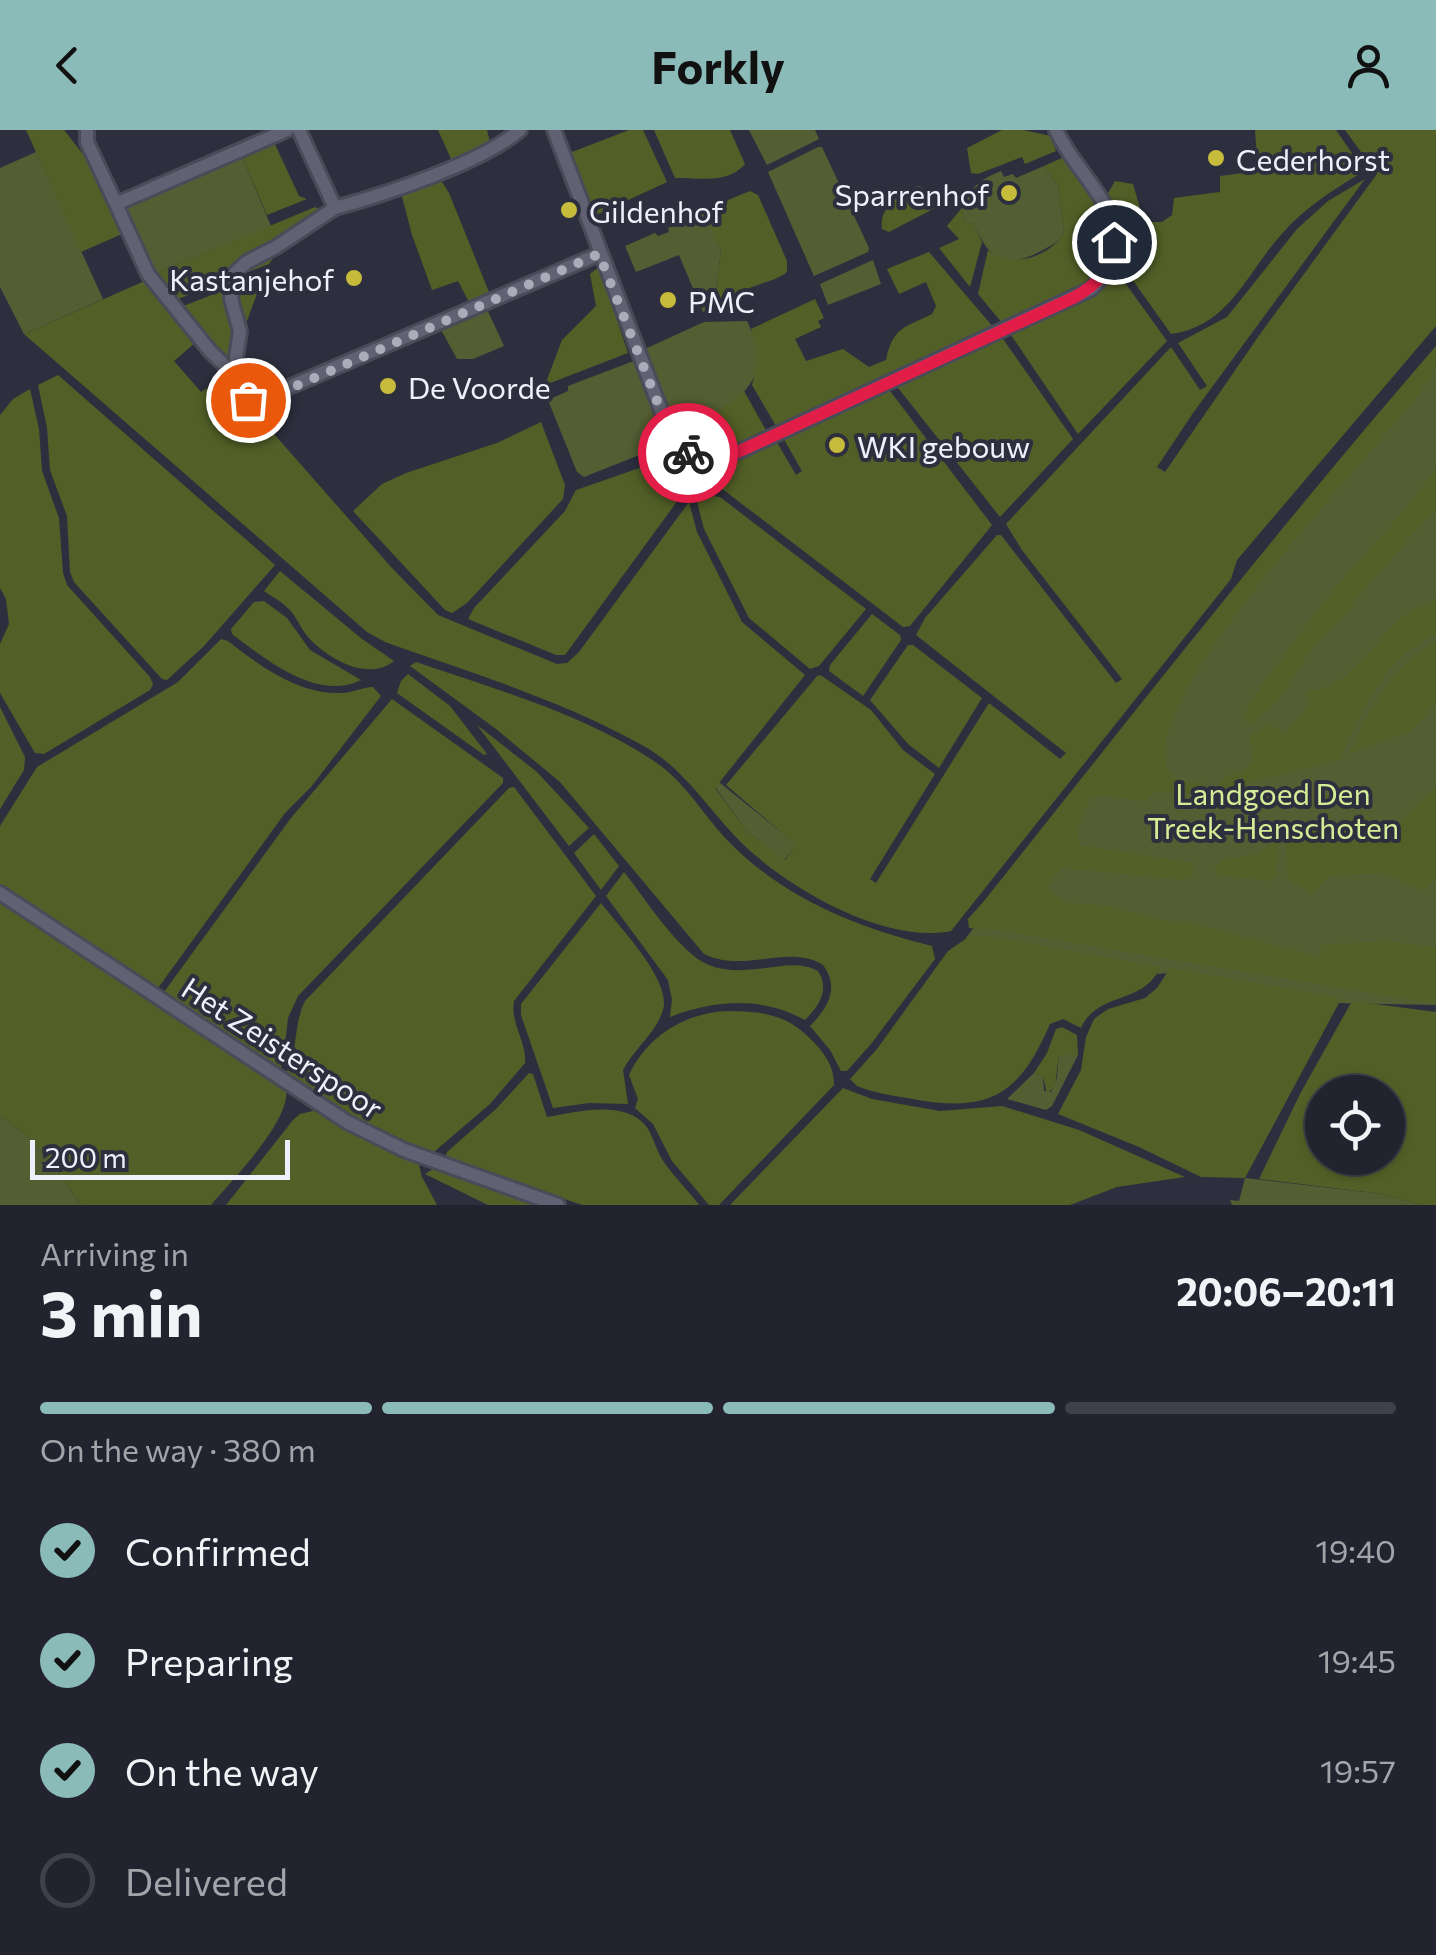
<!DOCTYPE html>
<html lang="en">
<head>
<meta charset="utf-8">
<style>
  :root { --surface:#22232e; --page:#2a2b36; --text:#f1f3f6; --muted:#a2a4aa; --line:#3f404a; --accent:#8bbbb9 }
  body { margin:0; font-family:Commissioner,sans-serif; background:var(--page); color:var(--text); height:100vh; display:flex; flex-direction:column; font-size:38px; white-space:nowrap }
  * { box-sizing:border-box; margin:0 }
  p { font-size:32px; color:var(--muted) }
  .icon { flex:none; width:55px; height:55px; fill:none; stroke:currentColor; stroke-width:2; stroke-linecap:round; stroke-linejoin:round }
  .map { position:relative; height:1075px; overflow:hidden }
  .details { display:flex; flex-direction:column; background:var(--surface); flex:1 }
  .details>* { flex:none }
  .fabs { position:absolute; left:1305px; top:945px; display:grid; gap:20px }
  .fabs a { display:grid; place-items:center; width:100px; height:100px; border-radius:50%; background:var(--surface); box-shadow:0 2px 8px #0004,0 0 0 2px var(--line); font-size:50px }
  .scale { position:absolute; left:30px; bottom:25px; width:260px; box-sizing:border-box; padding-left:10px; border:5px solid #eff0fb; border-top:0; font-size:28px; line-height:35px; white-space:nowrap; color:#eff0fb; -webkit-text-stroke:8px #2e2f3e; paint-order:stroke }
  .pin { position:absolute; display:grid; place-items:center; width:85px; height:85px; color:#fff; margin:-42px; border:5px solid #fff; border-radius:50%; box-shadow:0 2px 10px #0007 }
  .courier { position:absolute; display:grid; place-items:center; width:100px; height:100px; margin:-50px; border:8px solid #e11d48; border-radius:50%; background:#fff; color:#222; box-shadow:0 2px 12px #0007 }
  .summary em { font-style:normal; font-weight:700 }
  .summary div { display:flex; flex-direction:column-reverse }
  .summary { display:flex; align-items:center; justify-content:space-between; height:170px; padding:0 40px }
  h1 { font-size:65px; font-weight:700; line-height:75px }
  .bar { display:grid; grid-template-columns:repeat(4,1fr); gap:15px 10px; align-content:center; height:120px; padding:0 40px }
  .bar i { height:12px; border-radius:8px; background:var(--line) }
  .bar .active { background:var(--accent) }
  .bar p { grid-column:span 4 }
  ol { padding:0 40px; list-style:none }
  li { display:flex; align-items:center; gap:30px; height:110px }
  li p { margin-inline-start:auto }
  li .icon { padding:10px; border-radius:50%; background:var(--accent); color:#111; stroke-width:4 }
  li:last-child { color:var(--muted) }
  li i { width:55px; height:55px; border:5px solid var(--line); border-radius:50% }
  header { display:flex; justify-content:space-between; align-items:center; height:130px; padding:0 40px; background:var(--accent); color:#111; font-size:45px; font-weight:700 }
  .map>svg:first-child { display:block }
  .green { fill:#535f33 }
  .forest { fill:#526027; fill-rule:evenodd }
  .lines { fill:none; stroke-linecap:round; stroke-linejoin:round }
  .minor-casing { stroke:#4a4b58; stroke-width:18 }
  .minor { stroke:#606273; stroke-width:12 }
  .done { stroke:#abacb9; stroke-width:10; stroke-dasharray:0 18 }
  .route { stroke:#e11d48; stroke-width:12 }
  .poi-dot { fill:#c7bb3c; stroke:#2e2f3e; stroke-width:4 }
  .labels { text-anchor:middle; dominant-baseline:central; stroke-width:8; stroke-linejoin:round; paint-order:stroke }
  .poi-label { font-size:30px; fill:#eff0fb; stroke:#2e2f3e; text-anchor:start }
  .park-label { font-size:30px; fill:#d4ec96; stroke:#2e2f3e }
  .street-label { font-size:30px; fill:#eff0fb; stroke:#2e2f3e }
</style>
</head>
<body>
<header><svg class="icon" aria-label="back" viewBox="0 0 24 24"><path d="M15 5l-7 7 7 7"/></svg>Forkly<svg class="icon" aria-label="person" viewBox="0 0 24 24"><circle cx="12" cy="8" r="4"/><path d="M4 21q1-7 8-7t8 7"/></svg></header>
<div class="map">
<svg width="1436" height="1075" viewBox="0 0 1436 1075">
  <rect width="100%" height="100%" fill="#2e2f3e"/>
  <path class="green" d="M749,0H815L819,9L767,35Z
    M818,17H822L869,118L868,122L814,146L768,42Z
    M36,22L103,169L24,204L0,157V38Z
    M241,24L271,96L152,145L120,77Z
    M1044,36L1058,55L1064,104C1057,114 1050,116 1039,122C1002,141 988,127 973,92L966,93L961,79C970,58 979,50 1001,41L1004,47L1013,44L1016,48Z
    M706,82L721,120L714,180L703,182L679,125L636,142L625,116L655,103L658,106L669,102L668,98Z
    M873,130L881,154L828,175L820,154Z
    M486,177L504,216L473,229H457L440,198Z
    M747,191C753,203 758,218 758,230C758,259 718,291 691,292C682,293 675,289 668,285L641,224L647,218L704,192Z
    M1436,221V875L1334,873L1181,842L1070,851L966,808L977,793L967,790L1052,697Z
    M631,232H635L638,240L667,314L584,347L577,342L548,270L568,261V256Z
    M719,652L797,715L784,730L747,701L715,657Z
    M1059,925H1078L1052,976L1046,980L1007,969L1034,943L1043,946L1044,961L1051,962L1057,948Z
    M0,987C31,1000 62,1048 81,1075H0Z
    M1245,1048L1382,1064L1421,1075H1232L1230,1070L1239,1071Z"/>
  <path class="forest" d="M26,0H64L86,28L122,104L81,122Z
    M438,0H487L490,12L452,31Z
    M629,0H643L667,52L594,86L567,24Z
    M654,0H730L745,34C727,55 699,47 675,48Z
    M1002,0H1023L1051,6L1056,21L1025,34L1022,27L978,44L971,43L967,18Z
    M1255,0H1336L1362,38L1361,43C1331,61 1303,79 1280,106C1247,143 1228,197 1171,204L1117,128C1124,104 1122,85 1107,65L1115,51L1133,54L1144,92H1162L1172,85L1174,68L1220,62V46L1258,41Z
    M1345,0H1436V196L1237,430L1231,449L951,801C883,815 779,754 734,705C703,672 682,637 642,615C562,570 471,543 385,512L367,502L24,204L147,150L196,212L174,231L201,262L224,247L391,437L438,485L557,534L567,533L579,522L689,372L697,402L742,492L805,545L715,658L747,701L785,730L796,715L726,655L818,545L822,546L871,580L903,620L935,644L870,749L876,753L989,573L1060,629L1066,623L916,505L925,488L997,405H1001L1116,553L1122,549L1022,420L1006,394L1171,217L1200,260L1207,256L1178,213L1227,187L1297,99L1328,71L1365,49L1193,283L1157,337L1165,342L1258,207L1377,44Z
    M273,10L299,66L307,69L267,85L241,24Z
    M1064,27L1108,89L1109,111L1103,132L1083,156L1003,194L978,164L988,120C1010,140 1048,127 1064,104L1058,55L1044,36Z
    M439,47L449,63L489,162L488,168L471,176L458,151L432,160L412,105L401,63Z
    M919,56L937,66L939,76L889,102L882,99C879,77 900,63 919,56Z
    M750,61L758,65L787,131V142C770,156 738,153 726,180H714L721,120L709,93L728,70Z
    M315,77L321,80L283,114L269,134L173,171L152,145Z
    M961,79L966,93L973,92L982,112L970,157L939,118L959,109L947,96Z
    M929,122L994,198L776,296L752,255L758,230L751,199L815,169L824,188L818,191L821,197L795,209L806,231L843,219L869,237L886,230C893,197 904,198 932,184L936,176L926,152L899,164L887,139Z
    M1113,136L1167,211L1078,304L1009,202L1083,167Z
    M599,137L628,223L545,255L562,210L596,176L590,144Z
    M264,145L229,239L178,178Z
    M1001,206L1073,309L1000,387L895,254Z
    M1436,216C1436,226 1436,237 1433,245C1390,310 1128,570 1169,642C1175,653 1192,652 1203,653L1204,664L1156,662L1145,671L1103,665L1090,668L1077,701L1079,715L1193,733L1194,745L1182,750L1061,738L1047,757C1062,779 1090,772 1113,777C1136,783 1159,793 1183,791L1321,827L1320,815L1384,811L1436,817V874L996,800L969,798L968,791C1122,598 1274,403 1436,216Z
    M58,245L275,435L204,516L167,550L162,549L74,452L70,442L67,386L50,340L47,298L38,255Z
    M887,257L992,395L910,496L903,497L725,361L719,357H696L688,337L732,329L775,309L796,345L802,341L782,306Z
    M30,259L39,299L42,341L59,388L63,443L67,455L150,547L153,554L150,560L44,624L35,623L0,563V514L9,494L6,469L0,458V285L13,269Z
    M744,261L767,302C723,323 696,338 668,285C703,301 718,281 744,261Z
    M541,292L565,355L563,369L467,473L452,483L445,480L353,381L382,354L406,343L497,313Z
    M674,326L685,354L681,366L565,525H556L468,489L474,478L565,381L576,360Z
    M1436,339V378L1359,465L1344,487L1316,512L1279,569L1251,595L1243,588L1250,572L1325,470L1405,379Z
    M695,364L720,367L866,479L819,536L810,539L749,488L704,399Z
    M280,441L362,509L394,531C368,552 328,529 308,507C301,499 297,488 290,480C282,472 273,467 264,461Z
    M1436,469V504C1386,525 1359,582 1341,629L1220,661L1219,652C1241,636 1260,646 1249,607L1269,593L1284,604L1311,573L1307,564L1311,560C1347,562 1380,502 1408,483C1416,477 1427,475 1436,469Z
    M264,471L287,488L310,520L361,550C317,572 265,529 232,504L231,499L254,472Z
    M872,484L900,505L901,510L863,566L829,541L830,535Z
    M221,509L228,511C260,536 299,565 342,563C353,563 362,557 373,557L381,566L311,657L285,683L158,858L0,754V696L37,637L178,552Z
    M1436,511V573L1411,601L1350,623C1368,579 1393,535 1436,511Z
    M908,515H913L982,568L939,638L908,614L870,570Z
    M416,532C495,559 584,584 654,631C687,653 704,687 731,714C786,769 858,798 932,816L935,829L871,914L847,941H841L830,920L810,896C828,878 840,858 823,835C789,813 744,844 704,824L560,652L496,599L410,536Z
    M408,544L450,576L487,624L484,625L397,563L401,551Z
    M392,569L503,648V653L298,866L288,888L283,934L280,939L164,862L291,688Z
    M0,577L25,627L24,640L0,679Z
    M477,595L537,642L589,698L569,716Z
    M514,657L596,766L514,871C510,894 527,912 525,933L490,974L435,1021L428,1022L350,985L286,943C298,925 293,895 305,871L509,658Z
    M1436,657V748L1424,762L1383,743L1328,746L1312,764L1287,748L1286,705L1363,687L1397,695Z
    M594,704L619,736L601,760L574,723Z
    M1273,712L1278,713L1276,746L1270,751L1219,745L1214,741L1221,730L1258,724Z
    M624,742C645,768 679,823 709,835C723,841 741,841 756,839C778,838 797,830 818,841C830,860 819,876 805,890C761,866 715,870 670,887L672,870L668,850L606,766Z
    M0,771L286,960C291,990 231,1052 211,1075H81C62,1048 31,1000 0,987Z
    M601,773C619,797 672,850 663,880C656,903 634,919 623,940L628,974L589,973L553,978L521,885V874Z
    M970,806L995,807L1160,837C1145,875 1097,861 1081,898L1063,889L1050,894C1021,961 993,983 918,970C898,966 876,964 857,956L850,949L877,919L948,821Z
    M1170,838L1337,867L1340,871L1245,1048L1201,1047L1139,1017L1058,984L1081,940L1086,907L1094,889L1108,879L1145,868L1157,858Z
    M1352,871L1436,882V1075H1421L1382,1064L1259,1049L1300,964ZM1322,962H1388V1028H1322Z
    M729,881C772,882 791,886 820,919C829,931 834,940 834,955L719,1075H709L672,1031L653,994L635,978L638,969L629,945C647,906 686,882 729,881Z
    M1062,897L1077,905L1078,925H1059L1055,956L1047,964L1043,946L1034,943L1047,923L1056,899Z
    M529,943L533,944L547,987C576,982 624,969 646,996C654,1007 656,1021 664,1032C674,1047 688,1060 699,1075H582L445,1028L447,1022L496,979Z
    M843,958L872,969L940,981L1002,976L1079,1000L1185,1047L1117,1057L1070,1075H730Z
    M317,980L359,1006L418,1031L422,1047L437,1075H226L293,990L300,984Z
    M436,1037L540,1075H488L425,1044Z"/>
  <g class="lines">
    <defs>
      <path id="minor" d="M87,0V12L116,74L287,0
        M299,0L335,78C386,64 481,33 520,0
        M554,0L670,304C688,332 712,330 740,321L1091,159C1154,100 1079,52 1056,0
        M116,74L148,144L210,221L237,247L252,273L599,124
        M237,247L236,228L240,201L231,169L234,144L247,132L276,117L335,78
        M0,763L347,992L404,1020L558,1075"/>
    </defs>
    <use href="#minor" class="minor-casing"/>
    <use href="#minor" class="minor"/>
  </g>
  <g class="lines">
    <path class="done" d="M248,270L257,273L599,124L670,304L688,323"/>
    <path class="route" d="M688,323C707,330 721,327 740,321L1073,168C1097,155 1112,140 1114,112"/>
  </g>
  <g class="poi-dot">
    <circle cx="1216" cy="28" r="10"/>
    <circle cx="1009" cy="63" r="10"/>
    <circle cx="569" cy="80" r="10"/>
    <circle cx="354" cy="148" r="10"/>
    <circle cx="668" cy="170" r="10"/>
    <circle cx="388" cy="256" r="10"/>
    <circle cx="837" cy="315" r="10"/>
  </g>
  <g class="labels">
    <g class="poi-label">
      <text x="1236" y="28">Cederhorst</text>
      <text x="989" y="63" text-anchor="end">Sparrenhof</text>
      <text x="589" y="80">Gildenhof</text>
      <text x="334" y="148" text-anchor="end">Kastanjehof</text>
      <text x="688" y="170">PMC</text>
      <text x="408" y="256">De Voorde</text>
      <text x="857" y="315">WKI gebouw</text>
    </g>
    <g class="park-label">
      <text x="1273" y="662">Landgoed Den<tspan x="1273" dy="34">Treek-Henschoten</tspan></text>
    </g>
    <g class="street-label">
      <text transform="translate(283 917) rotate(33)">Het Zeisterspoor</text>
    </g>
  </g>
</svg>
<div class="fabs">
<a><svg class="icon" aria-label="locate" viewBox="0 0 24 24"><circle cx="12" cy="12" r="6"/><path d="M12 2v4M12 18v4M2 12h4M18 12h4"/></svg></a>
</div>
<div class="scale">200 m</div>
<div class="pin" style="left:248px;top:270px;background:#ea580c"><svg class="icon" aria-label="bag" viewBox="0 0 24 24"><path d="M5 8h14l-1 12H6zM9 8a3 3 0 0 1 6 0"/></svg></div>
<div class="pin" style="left:1114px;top:112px;background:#1f2937"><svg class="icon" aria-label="home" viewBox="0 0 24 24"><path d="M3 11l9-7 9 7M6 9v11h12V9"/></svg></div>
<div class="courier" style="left:688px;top:323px"><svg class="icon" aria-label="bike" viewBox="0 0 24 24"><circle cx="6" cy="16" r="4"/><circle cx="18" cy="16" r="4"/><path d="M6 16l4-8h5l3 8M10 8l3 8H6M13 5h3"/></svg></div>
</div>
<section class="details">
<div class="summary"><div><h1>3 min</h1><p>Arriving in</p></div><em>20:06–20:11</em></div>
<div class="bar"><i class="active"></i><i class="active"></i><i class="active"></i><i></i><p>On the way · 380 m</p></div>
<ol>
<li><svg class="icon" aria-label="check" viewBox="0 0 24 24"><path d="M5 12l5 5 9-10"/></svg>Confirmed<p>19:40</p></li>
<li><svg class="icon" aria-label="check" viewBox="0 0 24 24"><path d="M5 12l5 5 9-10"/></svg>Preparing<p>19:45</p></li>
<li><svg class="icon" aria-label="check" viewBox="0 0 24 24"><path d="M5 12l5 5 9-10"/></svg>On the way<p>19:57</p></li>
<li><i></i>Delivered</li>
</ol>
</section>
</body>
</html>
